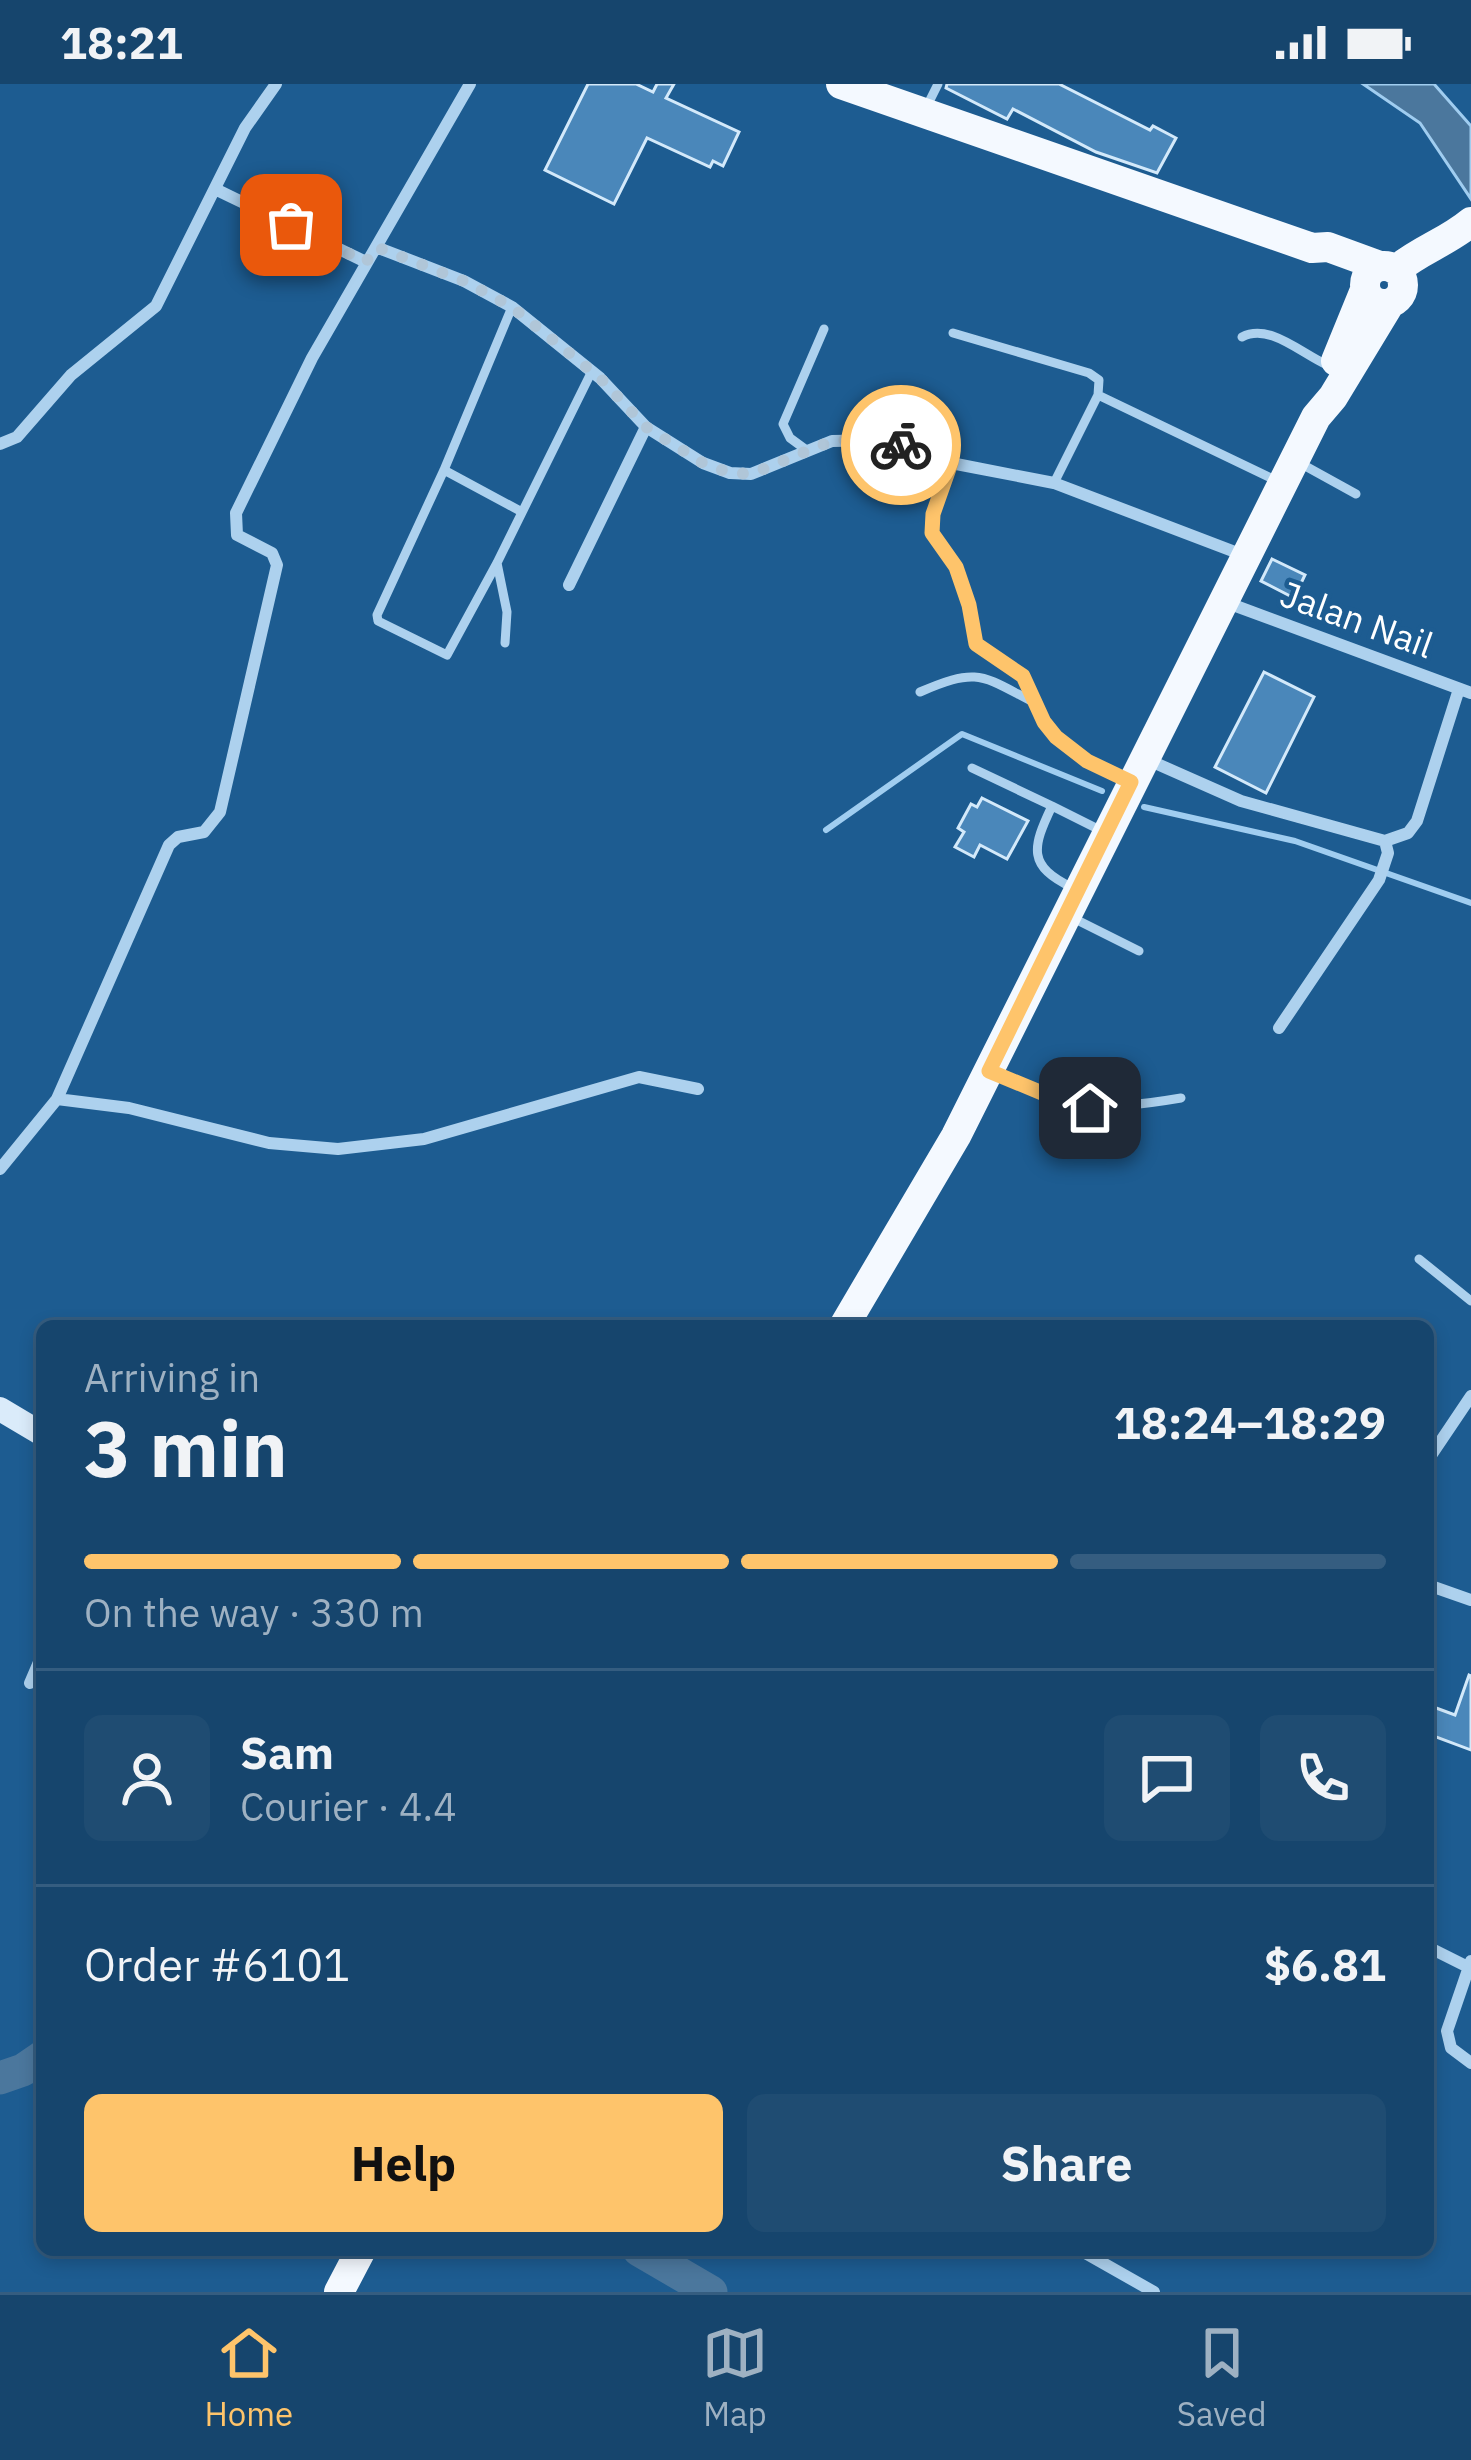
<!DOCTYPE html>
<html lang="en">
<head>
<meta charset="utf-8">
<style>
  :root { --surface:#16456d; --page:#1f4c72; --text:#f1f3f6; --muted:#9eb1c2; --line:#355d80; --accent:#fec46b }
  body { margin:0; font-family:"IBM Plex Sans",sans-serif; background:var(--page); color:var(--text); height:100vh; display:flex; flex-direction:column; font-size:45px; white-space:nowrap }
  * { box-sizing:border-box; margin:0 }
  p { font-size:39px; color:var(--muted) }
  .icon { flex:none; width:66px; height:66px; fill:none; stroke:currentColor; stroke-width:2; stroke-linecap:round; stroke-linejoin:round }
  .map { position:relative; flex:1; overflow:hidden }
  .details { position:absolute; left:36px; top:1236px; width:1398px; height:936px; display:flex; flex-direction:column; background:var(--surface); border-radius:18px; box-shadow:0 6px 18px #0003,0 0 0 3px var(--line) }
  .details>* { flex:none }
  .pin { position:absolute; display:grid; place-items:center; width:102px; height:102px; color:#fff; margin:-51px; border-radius:24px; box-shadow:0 6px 18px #0006 }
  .courier { position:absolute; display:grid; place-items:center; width:120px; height:120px; margin:-60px; border:9px solid #fec46b; border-radius:50%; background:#fff; color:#222; box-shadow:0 3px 15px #0007 }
  .head em { font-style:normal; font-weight:700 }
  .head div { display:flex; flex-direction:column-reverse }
  .head { display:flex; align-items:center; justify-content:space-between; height:204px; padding:0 48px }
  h1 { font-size:78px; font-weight:700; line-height:90px }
  .bar { display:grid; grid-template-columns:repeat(4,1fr); gap:18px 12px; align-content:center; height:144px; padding:0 48px }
  .bar i { height:15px; border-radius:9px; background:var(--line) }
  .bar .selected { background:var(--accent) }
  .bar p { grid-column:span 4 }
  .line { display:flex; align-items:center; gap:30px; padding:0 48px; border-top:3px solid var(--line) }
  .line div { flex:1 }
  .round { display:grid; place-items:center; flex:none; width:126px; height:126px; border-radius:18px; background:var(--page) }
  .cta { display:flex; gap:24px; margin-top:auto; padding:24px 48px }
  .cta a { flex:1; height:138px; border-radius:18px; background:var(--accent); color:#111; font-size:48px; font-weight:700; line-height:138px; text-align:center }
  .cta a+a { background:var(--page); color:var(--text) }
  .status { display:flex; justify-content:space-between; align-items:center; height:84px; padding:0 60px; background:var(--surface); direction:ltr }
  .status svg { height:33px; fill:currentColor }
  .tabs { display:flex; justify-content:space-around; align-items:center; height:168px; border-top:3px solid var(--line); background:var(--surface); font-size:33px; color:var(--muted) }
  .tabs a { display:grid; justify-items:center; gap:6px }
  .tabs .selected { color:var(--accent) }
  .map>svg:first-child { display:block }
  .water { fill:#4b779d; stroke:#a0cdf0; stroke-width:3 }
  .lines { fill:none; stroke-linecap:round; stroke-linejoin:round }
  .stream { stroke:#a0cdf0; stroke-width:6 }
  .river { stroke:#4b779d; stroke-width:33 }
  .building { fill:#4a87ba; stroke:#d3e9fa; stroke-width:3 }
  .lane { stroke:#add1ee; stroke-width:9 }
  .street { stroke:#add1ee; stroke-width:12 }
  .secondary { stroke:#daebfa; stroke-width:24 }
  .primary { stroke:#f4f9ff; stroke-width:30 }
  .done { stroke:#b0c6d8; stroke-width:12; stroke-dasharray:0 21.6 }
  .route { stroke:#fec46b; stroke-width:15 }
  .labels { text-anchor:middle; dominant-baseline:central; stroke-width:9; stroke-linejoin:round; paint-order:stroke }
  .street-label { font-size:36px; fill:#fff; stroke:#1d5c91 }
</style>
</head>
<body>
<div class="status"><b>18:21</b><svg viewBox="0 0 49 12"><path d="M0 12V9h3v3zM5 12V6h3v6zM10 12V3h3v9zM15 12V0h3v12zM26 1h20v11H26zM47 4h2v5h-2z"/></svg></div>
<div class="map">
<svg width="1471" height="2208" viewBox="0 0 1471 2208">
  <rect width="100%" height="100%" fill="#1d5c91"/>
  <path class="water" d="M1363,0H1434L1471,42V115L1420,39Z"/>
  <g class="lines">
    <path class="stream" d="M1144,723L1295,757L1471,819
      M826,746L962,650L1102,707"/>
    <path class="river" d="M0,1994L23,1986L42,1973
      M639,2166L711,2208"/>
  </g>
  <path class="building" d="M588,0H636L653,8L657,0H674L666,14L739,48L723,82L713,77L710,83L647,54L614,120L545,86Z
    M947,0H1059L1150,46L1153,42L1176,54L1157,89L1096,68L1013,25L1007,35L946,4Z
    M1272,475L1305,491L1294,514L1261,497Z
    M1264,588L1314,613L1266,709L1215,683Z
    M982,714L1028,737L1007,775L980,761L974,773L955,763L964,748L958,744L971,720L977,723Z
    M1469,1591L1471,1592V1666L1428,1650V1621L1455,1631Z"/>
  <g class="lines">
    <path class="lane" d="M927,22L938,0
      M512,223L444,386L377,531L378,537L447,571L497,479L592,287
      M953,249L1089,289L1099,296L1098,311L1054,399
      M1242,253C1269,239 1299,268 1327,281
      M1098,311L1277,397
      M805,365L790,354L783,340L824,245
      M1298,378L1356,410
      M951,379L933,430L932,449L956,483L969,521L976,560L1023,592L1044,638L1056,653L1087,677L1126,696
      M444,386L522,428
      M497,479L507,528L505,559
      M920,608C980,582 982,592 1037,620
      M972,684L1052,722
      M1073,804C1027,782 1032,764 1052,722L1100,746
      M1069,832L1139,867
      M994,989C1075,1022 1093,1029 1181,1014
      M1419,1175L1471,1217"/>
    <path class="street" d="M215,105L366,178
      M376,163L464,197L512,223L600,294L646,343L703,379L730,389L751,390L832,357L888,356L951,379L1054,399L1243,471
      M0,360L17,353L71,291L156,222L245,44L276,0
      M569,501L646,343
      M1225,518L1471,609
      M1146,675L1241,717L1385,757L1388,769L1379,796L1279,944
      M1385,757L1408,749L1417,737L1459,605
      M57,1015L129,1024L269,1059L338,1065L424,1055L639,993L698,1005
      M0,1085L57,1015L169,761L178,753L204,748L220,728L277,481L272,469L237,451L236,429L312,274L470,0
      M1428,1376L1471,1312
      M1428,1501L1471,1516
      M30,1599L42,1571
      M1428,1863L1468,1883
      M1471,1877L1447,1947L1451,1964L1471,1979
      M1080,2166L1154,2208"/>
    <path class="secondary" d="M0,1325L42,1350"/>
    <path class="primary" d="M841,0L1312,164L1328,163L1380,182
      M1365 201a19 19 0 1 1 38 0a19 19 0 1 1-38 0Z
      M1396,186C1420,166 1447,158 1471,138
      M1336,277L1365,206
      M844,1242L956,1052L1316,333L1333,313L1390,219
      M339,2208L361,2166"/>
  </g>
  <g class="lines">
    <path class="done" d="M291,141L366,178L376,163L464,197L512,223L600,294L646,343L703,379L730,389L751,390L832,357L871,354L901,361"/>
    <path class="route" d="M901,361L951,379L933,430L932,449L956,483L969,521L976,560L1023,592L1044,638L1056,653L1087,677L1131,698L989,987L1066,1019L1090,1024"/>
  </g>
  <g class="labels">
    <g class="street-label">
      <text transform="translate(1357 535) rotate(20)">Jalan Nail</text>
    </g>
  </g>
</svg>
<div class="pin" style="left:291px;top:141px;background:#ea580c"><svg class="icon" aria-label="bag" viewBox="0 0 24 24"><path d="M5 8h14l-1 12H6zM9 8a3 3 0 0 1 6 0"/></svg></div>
<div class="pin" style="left:1090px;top:1024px;background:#1f2937"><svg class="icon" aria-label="home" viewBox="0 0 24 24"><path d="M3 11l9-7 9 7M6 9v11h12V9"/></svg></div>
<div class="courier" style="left:901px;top:361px"><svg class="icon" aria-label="bike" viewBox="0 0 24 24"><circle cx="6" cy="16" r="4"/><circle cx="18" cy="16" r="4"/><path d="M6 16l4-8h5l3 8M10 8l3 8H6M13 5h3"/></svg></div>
<section class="details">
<div class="head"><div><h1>3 min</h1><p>Arriving in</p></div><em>18:24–18:29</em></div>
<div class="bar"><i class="selected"></i><i class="selected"></i><i class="selected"></i><i></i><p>On the way · 330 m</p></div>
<div class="line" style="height:216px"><a class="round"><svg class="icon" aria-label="person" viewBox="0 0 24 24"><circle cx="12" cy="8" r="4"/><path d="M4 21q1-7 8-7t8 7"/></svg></a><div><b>Sam</b><p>Courier · 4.4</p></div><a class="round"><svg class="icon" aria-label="chat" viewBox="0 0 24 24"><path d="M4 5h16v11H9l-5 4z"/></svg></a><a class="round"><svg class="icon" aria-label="phone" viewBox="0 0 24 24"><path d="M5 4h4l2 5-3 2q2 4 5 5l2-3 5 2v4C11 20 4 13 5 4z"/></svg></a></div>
<div class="line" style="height:156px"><div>Order #6101</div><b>$6.81</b></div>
<div class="cta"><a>Help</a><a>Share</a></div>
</section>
</div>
<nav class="tabs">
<a class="selected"><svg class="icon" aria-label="home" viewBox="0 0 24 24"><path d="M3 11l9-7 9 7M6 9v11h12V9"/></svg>Home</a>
<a><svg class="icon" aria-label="map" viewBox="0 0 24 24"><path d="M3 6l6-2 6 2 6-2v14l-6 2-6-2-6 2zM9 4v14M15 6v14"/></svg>Map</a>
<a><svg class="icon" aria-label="saved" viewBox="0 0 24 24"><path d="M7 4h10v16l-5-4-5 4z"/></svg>Saved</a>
</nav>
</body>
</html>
